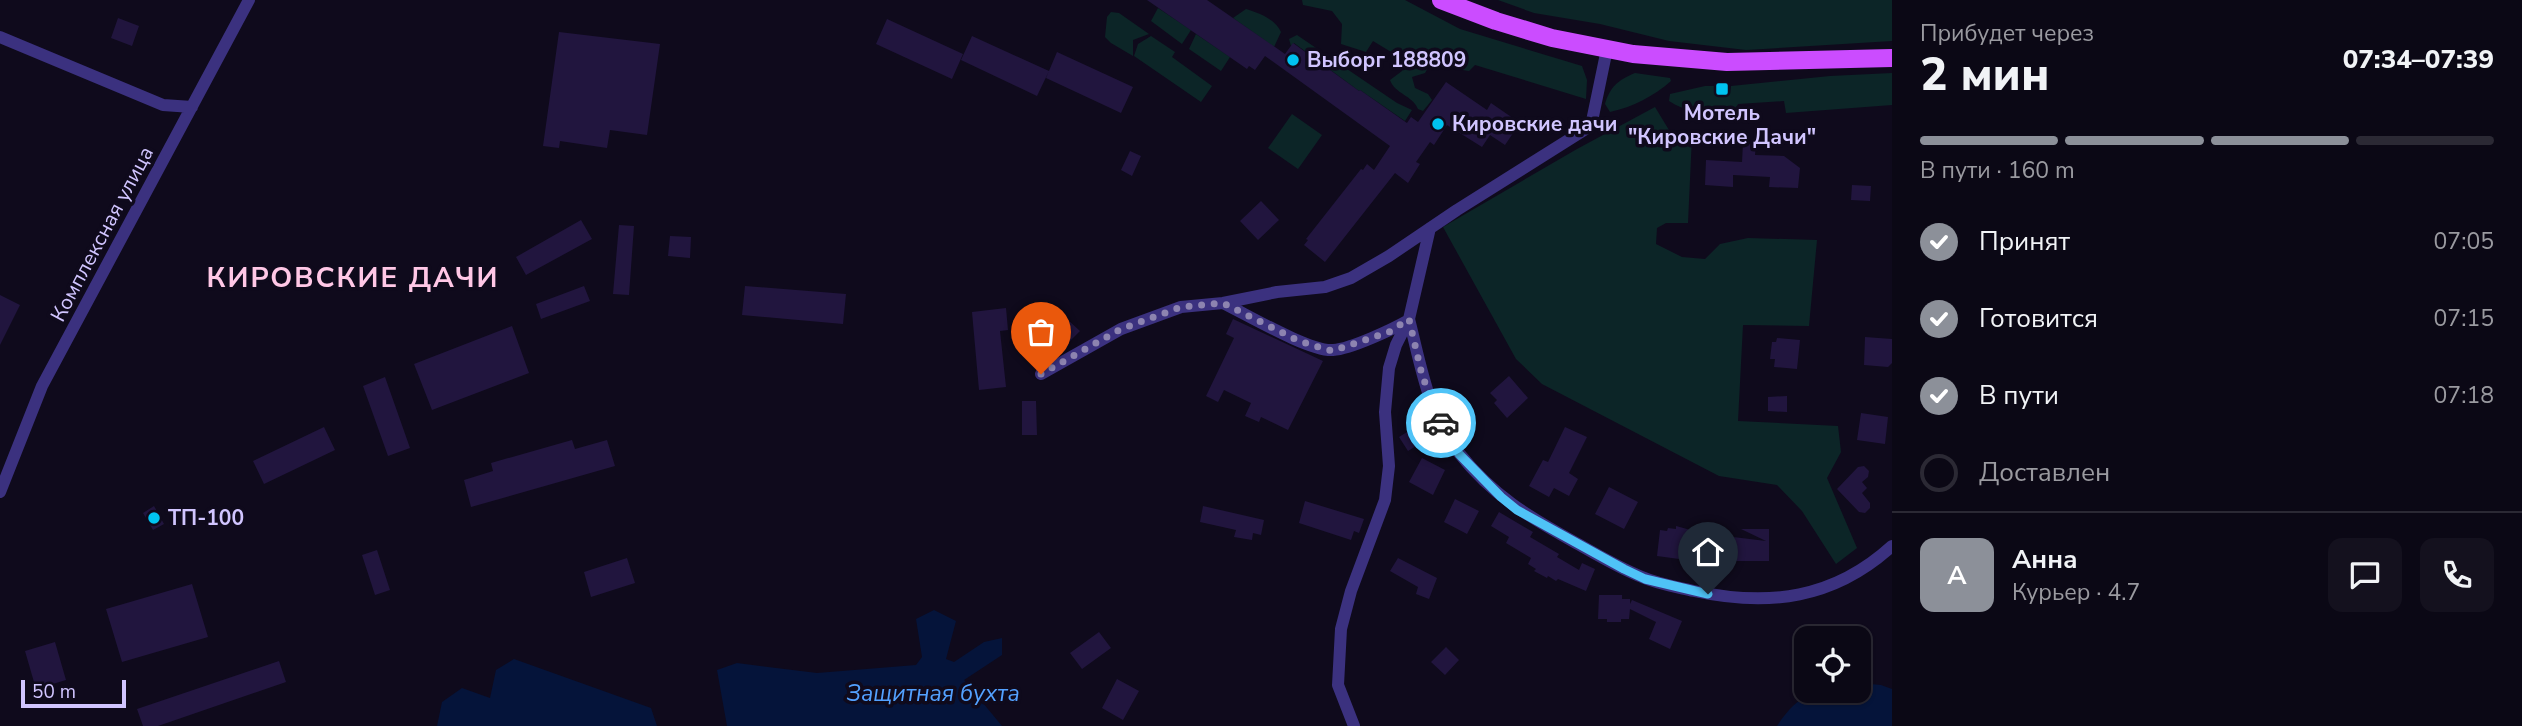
<!DOCTYPE html>
<html lang="ru">
<head>
<meta charset="utf-8">
<style>
  :root { --surface:#0b0815; --page:#14111e; --text:#f1f3f6; --muted:#9a9aa0; --line:#2b2934; --accent:#8c9099 }
  body { margin:0; font-family:"Nunito Sans",sans-serif; background:var(--page); color:var(--text); height:100vh; display:flex; flex-direction:column; font-size:26px; white-space:nowrap }
  * { box-sizing:border-box; margin:0 }
  p { font-size:23px; color:var(--muted) }
  .icon { flex:none; width:38px; height:38px; fill:none; stroke:currentColor; stroke-width:2; stroke-linecap:round; stroke-linejoin:round }
  .map { position:relative; flex:1; overflow:hidden }
  .side { display:flex; flex-direction:column; background:var(--surface); width:630px }
  .side>* { flex:none }
  .controls { position:absolute; left:1794px; top:626px; display:grid; gap:14px }
  .controls a { display:grid; place-items:center; width:77px; height:77px; border-radius:14px; background:var(--surface); box-shadow:0 2px 5px #0004,0 0 0 2px var(--line); font-size:35px }
  .scale { position:absolute; left:21px; bottom:18px; width:105px; box-sizing:border-box; padding-left:7px; border:4px solid #d1c5ff; border-top:0; font-size:19px; line-height:24px; white-space:nowrap; color:#d1c5ff; -webkit-text-stroke:5px #0f0a1c; paint-order:stroke }
  .pin { position:absolute; display:grid; place-items:center; width:60px; height:60px; color:#fff; margin:-72px -30px; border-radius:50% 50% 50% 0; rotate:-45deg; box-shadow:0 0 7px #0007 }
  .pin .icon { rotate:45deg }
  .courier { position:absolute; display:grid; place-items:center; width:70px; height:70px; margin:-35px; border:5px solid #4fc3f7; border-radius:50%; background:#fff; color:#222; box-shadow:0 2px 9px #0007 }
  .headline em { font-style:normal; font-weight:800 }
  .headline div { display:flex; flex-direction:column-reverse }
  .headline { display:flex; align-items:center; justify-content:space-between; height:119px; padding:0 28px }
  h1 { font-size:46px; font-weight:800; line-height:52px }
  .bar { display:grid; grid-template-columns:repeat(4,1fr); gap:10px 7px; align-content:center; height:84px; padding:0 28px }
  .bar i { height:9px; border-radius:5px; background:var(--line) }
  .bar .active { background:var(--accent) }
  .bar p { grid-column:span 4 }
  .line { display:flex; align-items:center; gap:18px; padding:0 28px; border-top:2px solid var(--line) }
  .line div { flex:1 }
  .round { display:grid; place-items:center; flex:none; width:74px; height:74px; border-radius:14px; background:var(--page) }
  ol { padding:0 28px; list-style:none }
  li { display:flex; align-items:center; gap:21px; height:77px }
  li p { margin-inline-start:auto }
  li .icon { padding:7px; border-radius:50%; background:var(--accent); color:#fff; stroke-width:4 }
  li:last-child { color:var(--muted) }
  li i { width:38px; height:38px; border:4px solid var(--line); border-radius:50% }
  main { display:flex; flex:1; min-height:0 }
  .map>svg:first-child { display:block }
  .green { fill:#0c2527 }
  .water { fill:#05143a }
  .building { fill:#21153e }
  .lines { fill:none; stroke-linecap:round; stroke-linejoin:round }
  .street { stroke:#3b317f; stroke-width:12 }
  .primary { stroke:#cb4cff; stroke-width:18 }
  .done { stroke:#8d84b0; stroke-width:7; stroke-dasharray:0 12.6 }
  .route { stroke:#4fc3f7; stroke-width:9 }
  .poi-dot { fill:#00c3f0; stroke:#0f0a1c; stroke-width:2.5 }
  .labels { text-anchor:middle; dominant-baseline:central; stroke-width:7; stroke-linejoin:round; paint-order:stroke }
  .poi-label { font-size:21px; font-weight:bold; fill:#d1c5ff; stroke:#0f0a1c; text-anchor:start }
  .street-label { font-size:21px; fill:#d1c5ff; stroke:#0f0a1c }
  .water-label { font-size:23px; font-style:italic; fill:#53a1ff; stroke:#0f0a1c }
  .district-label { font-size:28px; font-weight:bold; letter-spacing:2px; fill:#ffc7e6; stroke:#0f0a1c }
</style>
</head>
<body>
<main>
<div class="map">
<svg width="1892" height="726" viewBox="0 0 1892 726">
  <rect width="100%" height="100%" fill="#0f0a1c"/>
  <path class="green" d="M1302,0H1405L1460,29L1582,66L1587,80L1586,99L1475,65L1469,71L1451,68L1448,61L1425,57L1429,66L1425,73L1412,77L1415,88L1428,94L1432,100L1423,111L1418,109C1412,95 1395,94 1390,80L1402,71L1401,58L1373,41L1366,52L1341,44L1342,24L1332,11L1303,5Z
    M1498,0H1892V41L1746,50L1669,41L1600,24L1534,13Z
    M1158,8L1191,30L1182,44L1151,21Z
    M1246,9C1259,13 1275,19 1281,32L1274,47L1233,18Z
    M1111,12L1119,13L1149,34L1133,40V56L1111,43L1105,37L1107,17Z
    M1196,34L1230,57L1221,71L1189,49Z
    M1297,35L1397,103L1412,110L1405,121L1360,90L1359,91L1294,43L1291,46L1289,39Z
    M1151,36L1175,52L1172,57L1212,86L1201,102L1134,56L1138,44Z
    M1635,73L1670,78L1671,81C1654,96 1633,107 1610,112L1605,104C1610,87 1618,80 1635,73Z
    M1892,73V105L1786,113L1784,101L1738,104L1734,113C1710,114 1689,114 1669,101L1670,94L1705,86H1714L1715,94H1730L1731,86L1830,76Z
    M1655,107L1672,135L1692,136L1688,223H1666L1657,228L1656,244L1682,257L1705,259L1720,244L1748,238L1817,240L1809,326L1743,325L1738,421L1838,426L1841,452L1827,478L1857,548L1836,564L1802,511L1777,485L1719,476L1542,384L1516,359L1443,227L1577,149Z
    M1292,114L1322,135L1298,169L1268,148Z"/>
  <path class="water" d="M934,610L956,621L946,659L954,662L984,642L1002,638V655L964,680L1002,726H727L717,670L737,663L817,673L916,665L922,657L916,619Z
    M514,659L651,708L657,726H437L442,702L462,688L490,698L496,670Z
    M1859,683L1881,685L1892,689V726H1777C1801,689 1818,691 1858,691Z"/>
  <path class="building" d="M1147,0H1207L1285,54L1293,43L1359,91L1360,90L1407,123L1411,117L1418,122L1446,82L1487,110L1491,103L1520,123L1505,145L1490,135L1482,147L1447,125L1434,145L1430,142L1416,162L1420,164L1408,183L1395,173L1325,262L1304,245L1308,240L1306,239L1361,169L1363,170L1367,164L1374,170L1390,146L1265,56L1255,70L1249,66L1247,69Z
    M118,18L139,26L132,46L111,38Z
    M887,19L963,54L952,79L876,44Z
    M559,32L660,44L647,135L610,130L607,148L560,141L559,148L543,146Z
    M972,36L1049,71L1037,96L961,60Z
    M1057,52L1133,87L1121,113L1046,78Z
    M1743,143L1756,144L1755,155L1784,156L1800,168L1798,188L1769,187L1770,177L1733,175V187L1705,185L1706,160L1742,162Z
    M1130,151L1141,156L1132,176L1121,170Z
    M1852,185L1871,186L1870,201L1851,200Z
    M1261,201L1279,220L1258,240L1240,221Z
    M581,220L592,239L526,275L516,257Z
    M619,225L634,226L629,295L613,294Z
    M670,236L691,237L690,258L668,256Z
    M584,286L590,301L541,319L536,304Z
    M745,286L846,294L843,324L742,315Z
    M0,295L20,305L0,345Z
    M1006,308L1008,330L1000,331L1006,387L979,390L972,312Z
    M1233,319L1323,361L1288,430L1261,417L1259,422L1245,416L1251,403L1224,390L1218,402L1206,396L1234,338L1226,334Z
    M1068,320L1080,331L1064,347L1052,336Z
    M512,326L529,373L432,410L414,364Z
    M1865,337L1892,339V363L1888,367L1864,365Z
    M1777,338L1800,340L1797,369L1774,367L1775,359H1770L1772,342H1776Z
    M1509,376L1528,398L1507,418L1494,403L1497,400L1490,393Z
    M385,377L410,448L388,456L363,386Z
    M1460,396L1468,406L1466,408L1470,413L1455,425L1444,409Z
    M1787,396V412L1768,411V397Z
    M1022,401H1036L1037,435H1022Z
    M1861,413L1888,417L1885,444L1857,440Z
    M1420,424L1429,438L1408,451L1399,437Z
    M324,427L335,450L264,484L253,461Z
    M1565,427L1587,437L1569,473L1578,479L1569,496L1554,488L1549,497L1529,486L1543,460L1548,462Z
    M572,440L575,449L607,440L615,466L471,507L464,480L493,471L491,463Z
    M1422,458L1445,470L1433,495L1409,482Z
    M1864,466L1869,471L1868,477L1862,482L1867,488L1862,493L1870,503V508L1865,513L1859,512L1837,489L1858,467Z
    M1609,487L1638,502L1624,529L1595,514Z
    M1455,499L1479,511L1467,534L1444,522Z
    M1305,501L1364,519L1359,533L1354,531L1351,540L1299,523Z
    M154,506L164,524L153,530L143,513Z
    M1203,506L1264,520L1261,535L1253,533L1252,540L1234,537L1236,530L1200,522Z
    M1499,512L1533,532L1530,537L1559,554L1557,557L1579,570L1582,563L1595,569L1586,591L1558,579L1556,581L1548,576L1547,578L1534,571L1536,569L1528,564L1531,558L1506,543L1509,537L1491,526Z
    M1676,526L1698,532L1694,561L1657,556L1660,530L1667,531L1668,528L1676,529Z
    M1741,529H1769V561H1725V536L1766,541Z
    M377,550L390,590L375,595L362,555Z
    M627,558L635,583L591,597L584,572Z
    M1398,558L1437,578L1429,599L1416,594L1418,587L1390,571Z
    M192,584L208,637L122,662L106,609Z
    M1599,595H1622V599H1630V604L1632,600L1682,621L1670,649L1649,639L1656,622L1630,609L1629,619H1621V622H1607V619H1598Z
    M1099,632L1111,648L1082,669L1070,653Z
    M55,642L66,680L36,689L25,651Z
    M1446,647L1459,660L1445,675L1431,662Z
    M279,661L286,682L158,726H143L137,709Z
    M1117,679L1139,691L1123,720L1102,708Z"/>
  <g class="lines">
    <path class="street" d="M0,37L163,105L192,107
      M1223,303C1246,314 1310,352 1333,350C1351,349 1393,329 1409,320
      M1409,319C1421,366 1428,414 1459,453C1493,496 1529,517 1576,543C1598,555 1619,568 1642,577C1658,584 1677,587 1694,591C1769,607 1834,599 1892,546
      M1041,374L1121,329L1181,307L1223,303L1277,292L1325,287L1351,278L1389,256L1457,210L1589,127L1592,121L1607,49
      M0,492L42,386L249,0
      M1354,726L1338,685L1341,629L1351,591L1385,500L1389,466L1385,412L1389,368L1396,345L1409,319L1430,228"/>
    <path class="primary" d="M1441,0L1496,21L1552,38L1633,54L1727,62L1892,58"/>
  </g>
  <g class="lines">
    <path class="done" d="M1041,374L1121,329L1181,307L1223,303L1299,341L1332,351L1389,332L1409,319L1422,375L1441,423"/>
    <path class="route" d="M1441,423L1459,454L1501,497L1517,510L1624,569L1645,579L1708,594"/>
  </g>
  <g class="poi-dot">
    <circle cx="1293" cy="60" r="7"/>
    <rect x="1715" y="82" width="14" height="14" rx="3.5"/>
    <circle cx="1438" cy="124" r="7"/>
    <circle cx="154" cy="518" r="7"/>
  </g>
  <g class="labels">
    <g class="poi-label">
      <text x="1307" y="60">Выборг 188809</text>
      <text x="1722" y="113" text-anchor="middle">Мотель<tspan x="1722" dy="24">"Кировские Дачи"</tspan></text>
      <text x="1452" y="124">Кировские дачи</text>
      <text x="168" y="518">ТП-100</text>
    </g>
    <g class="street-label">
      <text transform="translate(102 234) rotate(-62)">Комплексная улица</text>
    </g>
    <g class="water-label">
      <text x="933" y="693">Защитная бухта</text>
    </g>
    <g class="district-label">
      <text x="353" y="278">КИРОВСКИЕ ДАЧИ</text>
    </g>
  </g>
</svg>
<div class="controls">
<a><svg class="icon" aria-label="locate" viewBox="0 0 24 24"><circle cx="12" cy="12" r="6"/><path d="M12 2v4M12 18v4M2 12h4M18 12h4"/></svg></a>
</div>
<div class="scale">50 m</div>
<div class="pin" style="left:1041px;top:374px;background:#ea580c"><svg class="icon" aria-label="bag" viewBox="0 0 24 24"><path d="M5 8h14l-1 12H6zM9 8a3 3 0 0 1 6 0"/></svg></div>
<div class="pin" style="left:1708px;top:594px;background:#1f2937"><svg class="icon" aria-label="home" viewBox="0 0 24 24"><path d="M3 11l9-7 9 7M6 9v11h12V9"/></svg></div>
<div class="courier" style="left:1441px;top:423px"><svg class="icon" aria-label="car" viewBox="0 0 24 24"><path d="M5 17H2v-5l4-1 3-4h7l3 4 3 1v5h-3M9 17h6M6 11h13"/><circle cx="7" cy="17" r="2"/><circle cx="17" cy="17" r="2"/></svg></div>
</div>
<section class="side">
<div class="headline"><div><h1>2 мин</h1><p>Прибудет через</p></div><em>07:34–07:39</em></div>
<div class="bar"><i class="active"></i><i class="active"></i><i class="active"></i><i></i><p>В пути · 160 m</p></div>
<ol>
<li><svg class="icon" aria-label="check" viewBox="0 0 24 24"><path d="M5 12l5 5 9-10"/></svg>Принят<p>07:05</p></li>
<li><svg class="icon" aria-label="check" viewBox="0 0 24 24"><path d="M5 12l5 5 9-10"/></svg>Готовится<p>07:15</p></li>
<li><svg class="icon" aria-label="check" viewBox="0 0 24 24"><path d="M5 12l5 5 9-10"/></svg>В пути<p>07:18</p></li>
<li><i></i>Доставлен</li>
</ol>
<div class="line" style="height:126px"><b class="round" style="background:var(--accent);color:#fff">А</b><div><b>Анна</b><p>Курьер · 4.7</p></div><a class="round"><svg class="icon" aria-label="chat" viewBox="0 0 24 24"><path d="M4 5h16v11H9l-5 4z"/></svg></a><a class="round"><svg class="icon" aria-label="phone" viewBox="0 0 24 24"><path d="M5 4h4l2 5-3 2q2 4 5 5l2-3 5 2v4C11 20 4 13 5 4z"/></svg></a></div>
</section>
</main>
</body>
</html>
